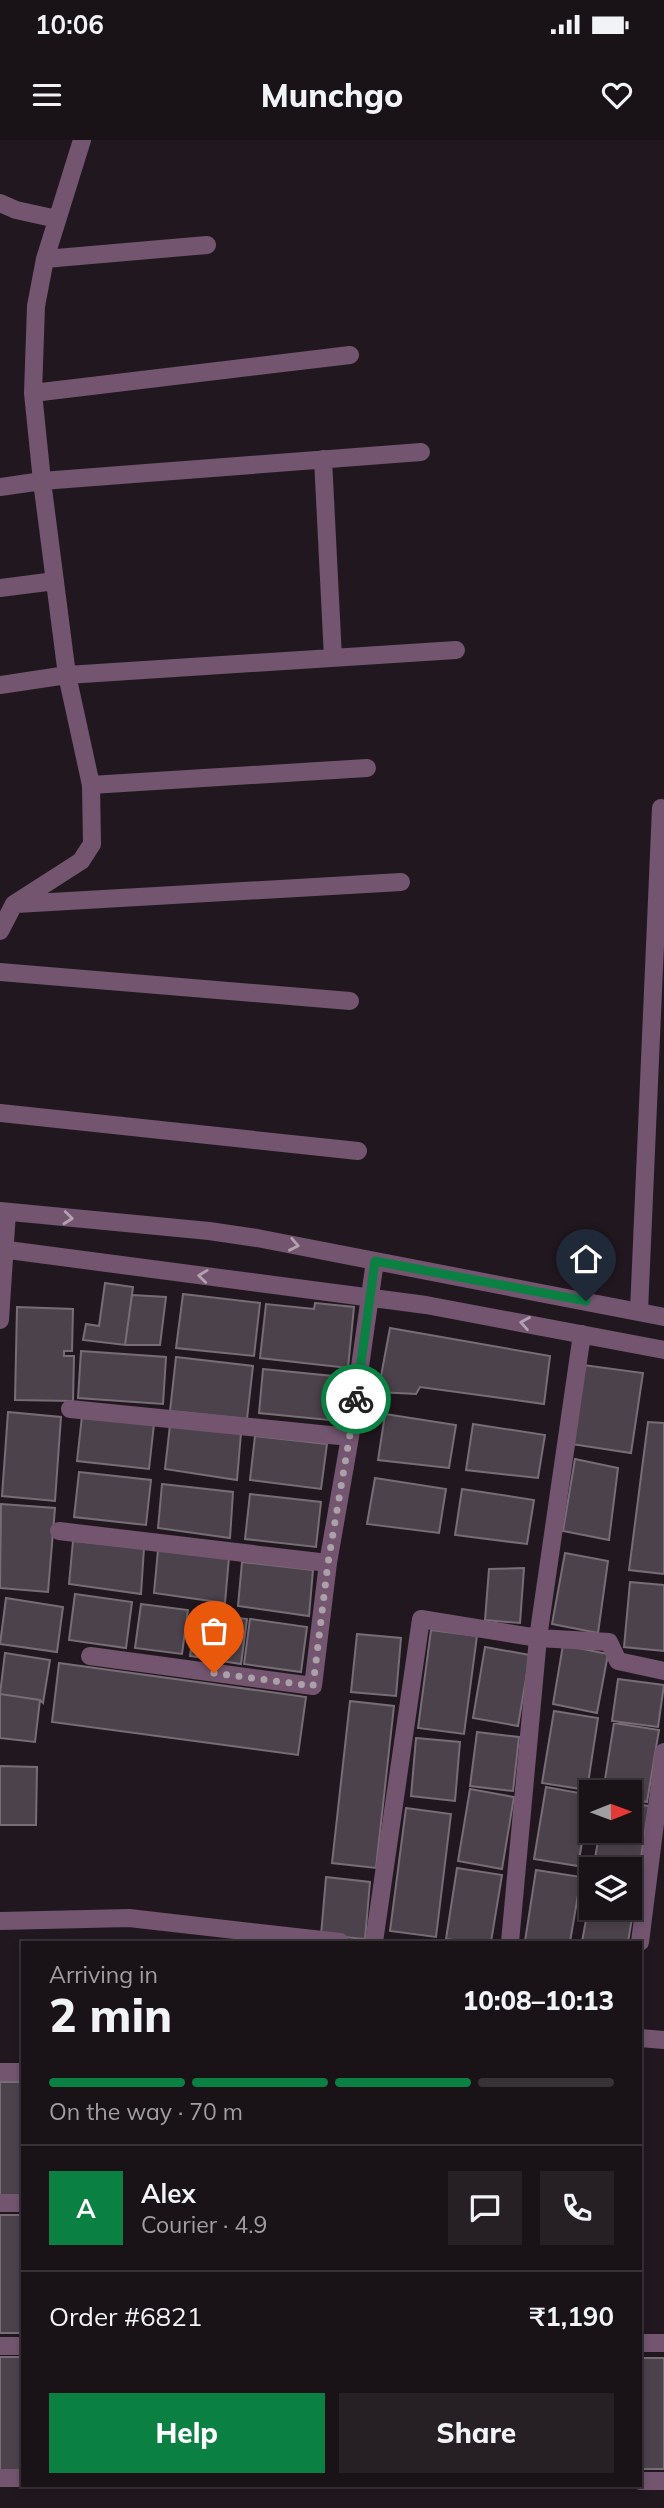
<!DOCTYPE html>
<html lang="en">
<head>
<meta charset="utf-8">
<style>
  :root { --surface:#191217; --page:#262024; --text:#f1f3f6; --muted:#9f9ea1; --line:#373236; --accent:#0b8043 }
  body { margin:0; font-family:Mulish,sans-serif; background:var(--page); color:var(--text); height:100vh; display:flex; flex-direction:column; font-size:26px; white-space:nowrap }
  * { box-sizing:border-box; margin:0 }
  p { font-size:23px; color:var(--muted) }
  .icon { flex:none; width:38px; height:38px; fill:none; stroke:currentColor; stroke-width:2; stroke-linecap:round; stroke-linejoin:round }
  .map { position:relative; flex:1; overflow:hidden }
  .drawer { position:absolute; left:21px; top:1801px; width:621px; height:546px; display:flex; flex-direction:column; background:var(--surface); border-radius:0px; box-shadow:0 4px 10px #0003,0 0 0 2px var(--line) }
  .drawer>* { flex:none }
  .needle { width:46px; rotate:89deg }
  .buttons { position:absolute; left:579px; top:1640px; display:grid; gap:14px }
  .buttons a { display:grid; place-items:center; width:63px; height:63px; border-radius:0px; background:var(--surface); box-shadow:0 4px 10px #0003,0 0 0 2px var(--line); font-size:35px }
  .pin { position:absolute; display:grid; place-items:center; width:60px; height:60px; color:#fff; margin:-72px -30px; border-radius:50% 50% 50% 0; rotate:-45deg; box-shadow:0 0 7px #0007 }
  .pin .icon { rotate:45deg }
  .courier { position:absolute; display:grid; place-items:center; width:70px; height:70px; margin:-35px; border:5px solid #0b8043; border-radius:50%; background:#fff; color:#222; box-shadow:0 2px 9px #0007 }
  .overview em { font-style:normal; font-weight:800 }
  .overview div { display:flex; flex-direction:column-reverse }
  .overview { display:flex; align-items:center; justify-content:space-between; height:119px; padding:0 28px }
  h1 { font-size:46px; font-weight:800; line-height:52px }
  .bar { display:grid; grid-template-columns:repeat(4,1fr); gap:10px 7px; align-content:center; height:84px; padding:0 28px }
  .bar i { height:9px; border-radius:5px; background:var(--line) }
  .bar .active { background:var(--accent) }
  .bar p { grid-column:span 4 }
  .line { display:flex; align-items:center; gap:18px; padding:0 28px; border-top:2px solid var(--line) }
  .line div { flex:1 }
  .round { display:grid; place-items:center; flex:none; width:74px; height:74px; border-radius:0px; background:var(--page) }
  .button { display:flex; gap:14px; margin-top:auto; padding:14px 28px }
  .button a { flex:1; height:80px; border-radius:0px; background:var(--accent); color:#fff; font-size:28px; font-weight:800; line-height:80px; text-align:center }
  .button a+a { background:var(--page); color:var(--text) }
  .status { display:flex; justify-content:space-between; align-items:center; height:49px; padding:0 35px; background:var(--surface); direction:ltr }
  .status svg { height:19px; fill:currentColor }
  header { display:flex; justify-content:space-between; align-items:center; height:91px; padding:0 28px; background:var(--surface); font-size:32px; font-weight:800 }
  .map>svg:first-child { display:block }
  .building { fill:#4c424b; stroke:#786d76; stroke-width:2 }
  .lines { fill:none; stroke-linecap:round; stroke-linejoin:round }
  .minor { stroke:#73556f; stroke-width:18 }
  .oneway { stroke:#b3a1b0 }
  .done { stroke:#aaa2a8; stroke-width:7; stroke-dasharray:0 12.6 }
  .route { stroke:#0b8043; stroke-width:9 }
</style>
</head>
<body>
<div class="status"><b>10:06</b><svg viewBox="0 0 49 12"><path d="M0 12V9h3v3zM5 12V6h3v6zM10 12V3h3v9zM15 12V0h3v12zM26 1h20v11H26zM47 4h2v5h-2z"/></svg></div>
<header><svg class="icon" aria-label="menu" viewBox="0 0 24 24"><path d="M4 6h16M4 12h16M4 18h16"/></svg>Munchgo<svg class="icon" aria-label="heart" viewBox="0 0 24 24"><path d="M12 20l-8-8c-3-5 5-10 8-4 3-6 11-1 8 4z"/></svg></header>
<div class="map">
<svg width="664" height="2368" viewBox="0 0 664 2368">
  <rect width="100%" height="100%" fill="#21181f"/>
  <path class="building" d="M105,1143L133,1147L125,1205L83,1200L86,1184L99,1186Z
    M183,1154L260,1163L254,1216L176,1208Z
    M132,1155L166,1157L160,1205H125Z
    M315,1163L354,1167L348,1228L260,1218L266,1164L314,1169Z
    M17,1167L73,1169L72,1211H64V1216H74L73,1261L15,1260Z
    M390,1188L550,1216L544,1264L420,1247L416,1254L378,1252Z
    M81,1211L166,1217L163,1264L78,1258Z
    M176,1217L253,1226L247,1279L170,1271Z
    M583,1225L643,1233L631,1313L571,1304Z
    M263,1229L343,1237L339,1281L259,1273Z
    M8,1272L61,1277L55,1361L2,1356Z
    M385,1274L456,1285L449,1328L378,1320Z
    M82,1276L154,1284L149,1329L77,1321Z
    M648,1282L664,1283V1434L629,1430Z
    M473,1284L545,1295L538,1338L466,1330Z
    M170,1285L241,1293L237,1340L165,1329Z
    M255,1296L327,1304L321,1349L250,1340Z
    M575,1319L618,1328L609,1400L563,1391Z
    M79,1332L151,1340L146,1385L74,1377Z
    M375,1338L446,1349L439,1393L367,1384Z
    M162,1344L233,1352L230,1398L158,1388Z
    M462,1349L534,1360L527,1404L455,1395Z
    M250,1354L321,1362L316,1407L245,1399Z
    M1,1364L55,1368L48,1452L0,1448Z
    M73,1401L144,1408L141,1454L69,1444Z
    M158,1410L229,1417L225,1463L154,1453Z
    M565,1413L608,1421L598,1493L552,1484Z
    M242,1422L313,1430L309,1476L238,1466Z
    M524,1428L520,1483L485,1480L489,1429Z
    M630,1442L664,1445V1511L624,1507Z
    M75,1454L132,1462L126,1508L69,1500Z
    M6,1458L63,1467L57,1512L0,1504Z
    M141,1464L188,1470L182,1514L135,1508Z
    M196,1472L247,1479L241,1524L190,1516Z
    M250,1479L307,1487L301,1532L244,1524Z
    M431,1490L477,1496L464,1594L418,1588Z
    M357,1494L401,1498L396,1556L351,1552Z
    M563,1505L608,1514L597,1573L553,1564Z
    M485,1507L530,1515L518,1586L473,1578Z
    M5,1513L50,1520L43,1563L40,1560L0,1554Z
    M59,1523L306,1557L298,1615L52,1582Z
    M618,1539L664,1545L658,1587L612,1581Z
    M0,1554L40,1560L35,1602L0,1598Z
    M350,1561L394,1566L376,1728L332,1723Z
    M554,1571L598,1578L587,1650L542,1643Z
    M614,1583L659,1590L647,1662L630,1659V1652H603Z
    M477,1592L519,1597L513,1651L470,1646Z
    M416,1598L460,1602L455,1661L411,1656Z
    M0,1626L37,1627L36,1685H0Z
    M546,1647L590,1655L578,1726L534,1719Z
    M470,1649L514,1657L502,1729L458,1721Z
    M630,1663L649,1666L638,1737L630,1736V1729H593L600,1690H630Z
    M406,1668L451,1674L436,1797L390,1791Z
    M457,1728L502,1735L491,1802H466L446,1799Z
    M536,1730L581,1737L570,1802L525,1801Z
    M326,1737L370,1742L365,1799L321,1795Z
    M592,1746V1768H630V1748L637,1749L628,1802H582Z
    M0,1942H23V2055H0Z
    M0,2075H23V2193H0Z
    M0,2217H23V2334H0Z
    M640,2218H664V2329H640Z"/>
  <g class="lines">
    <path class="minor" d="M0,63L16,70L57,79
      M45,119L207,105
      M33,253L350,215
      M323,319L333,518
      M0,347L42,341L421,312
      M0,448L55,441
      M0,545L67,535L456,510
      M91,645L367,628
      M16,764L401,742
      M0,791L14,764L81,721L92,704L91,645L67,535L42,341L33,253L36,166L45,119L82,0
      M0,832L350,861
      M0,973L358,1011
      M0,1071L209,1091L257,1098L664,1177
      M0,1109L426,1165L664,1210
      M639,1171L661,668
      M0,1180L7,1072
      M70,1269L350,1297
      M59,1391L328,1423
      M90,1516L313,1546L328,1423L350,1297L375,1121
      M0,1781L129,1778L340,1802
      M374,1802L421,1479L538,1498L609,1502L618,1521L664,1531
      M510,1802L538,1498L582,1194
      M640,1802L664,1612
      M640,1898L664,1900
      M0,1932H23
      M0,2063H23
      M640,2203H664
      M0,2206H23
      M0,2338H23
      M640,2341H664"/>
  </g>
  <defs><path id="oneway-chevron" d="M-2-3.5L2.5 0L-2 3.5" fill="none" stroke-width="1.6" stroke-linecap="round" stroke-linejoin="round" transform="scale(1.75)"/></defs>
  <g class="oneway">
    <use href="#oneway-chevron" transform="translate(68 1078) rotate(6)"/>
    <use href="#oneway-chevron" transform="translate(294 1105) rotate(11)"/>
    <use href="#oneway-chevron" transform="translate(203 1136) rotate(-173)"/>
    <use href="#oneway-chevron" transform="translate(525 1183) rotate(-170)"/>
  </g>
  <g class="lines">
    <path class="done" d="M214,1533L313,1546L328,1423L356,1259"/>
    <path class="route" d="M356,1259L375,1121L586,1161"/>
  </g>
</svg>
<div class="buttons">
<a><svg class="needle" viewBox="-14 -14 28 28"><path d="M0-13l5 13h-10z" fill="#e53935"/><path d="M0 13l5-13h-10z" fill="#9f9ea1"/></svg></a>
<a><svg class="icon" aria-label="layers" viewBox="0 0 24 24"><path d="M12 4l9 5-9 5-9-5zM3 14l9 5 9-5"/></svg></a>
</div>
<div class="pin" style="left:214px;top:1533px;background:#ea580c"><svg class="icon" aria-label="bag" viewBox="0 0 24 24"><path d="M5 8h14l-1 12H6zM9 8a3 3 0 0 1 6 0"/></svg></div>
<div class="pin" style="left:586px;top:1161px;background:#1f2937"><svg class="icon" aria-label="home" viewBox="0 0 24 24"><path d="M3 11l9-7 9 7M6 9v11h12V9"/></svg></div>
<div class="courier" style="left:356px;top:1259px"><svg class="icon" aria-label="bike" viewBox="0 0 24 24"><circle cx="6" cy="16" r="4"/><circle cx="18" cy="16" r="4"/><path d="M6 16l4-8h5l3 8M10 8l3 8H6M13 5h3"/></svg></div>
<section class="drawer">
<div class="overview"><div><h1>2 min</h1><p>Arriving in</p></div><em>10:08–10:13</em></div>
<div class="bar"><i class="active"></i><i class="active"></i><i class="active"></i><i></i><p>On the way · 70 m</p></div>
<div class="line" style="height:126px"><b class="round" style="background:var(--accent);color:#fff">A</b><div><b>Alex</b><p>Courier · 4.9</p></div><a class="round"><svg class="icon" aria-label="chat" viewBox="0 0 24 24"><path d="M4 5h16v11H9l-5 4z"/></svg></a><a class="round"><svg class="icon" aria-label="phone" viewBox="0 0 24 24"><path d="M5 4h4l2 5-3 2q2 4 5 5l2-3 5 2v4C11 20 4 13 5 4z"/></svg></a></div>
<div class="line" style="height:91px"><div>Order #6821</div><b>₹1,190</b></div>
<div class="button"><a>Help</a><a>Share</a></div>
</section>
</div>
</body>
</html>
